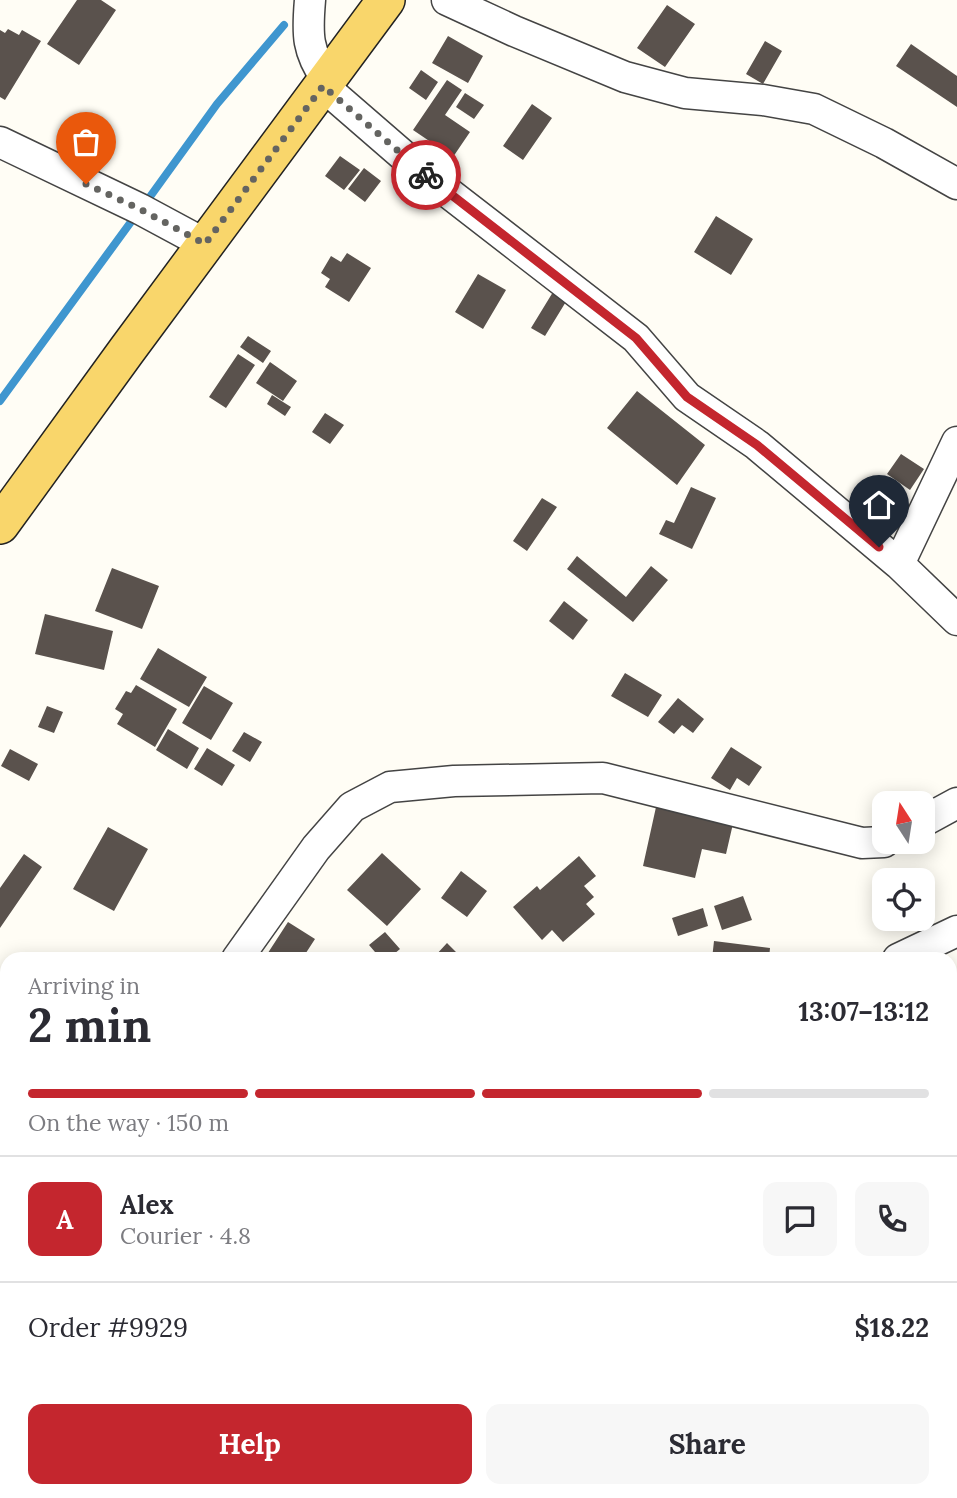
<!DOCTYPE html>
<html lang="en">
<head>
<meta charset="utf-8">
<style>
  :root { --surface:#fff; --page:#f7f7f7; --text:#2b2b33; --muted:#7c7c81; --line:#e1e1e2; --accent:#c4262e }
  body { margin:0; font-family:Lora,serif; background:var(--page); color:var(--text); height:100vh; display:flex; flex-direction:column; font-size:26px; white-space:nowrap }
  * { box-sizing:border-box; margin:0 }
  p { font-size:23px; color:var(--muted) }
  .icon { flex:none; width:38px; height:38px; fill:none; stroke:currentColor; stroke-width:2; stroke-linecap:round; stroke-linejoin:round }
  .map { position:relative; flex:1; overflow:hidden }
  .sheet { position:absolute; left:0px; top:952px; width:957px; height:546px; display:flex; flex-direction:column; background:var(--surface); border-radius:21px 21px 0 0; box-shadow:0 4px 18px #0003 }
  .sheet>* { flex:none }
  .needle { width:46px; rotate:348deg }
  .tools { position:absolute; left:872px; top:791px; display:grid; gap:14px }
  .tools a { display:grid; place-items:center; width:63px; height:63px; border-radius:14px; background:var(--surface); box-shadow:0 4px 18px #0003; font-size:35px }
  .pin { position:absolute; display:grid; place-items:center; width:60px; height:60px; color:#fff; margin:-72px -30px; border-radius:50% 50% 50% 0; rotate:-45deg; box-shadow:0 0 7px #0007 }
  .pin .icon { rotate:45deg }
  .courier { position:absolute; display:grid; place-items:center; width:70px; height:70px; margin:-35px; border:5px solid #c4262e; border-radius:50%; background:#fff; color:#222; box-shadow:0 2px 9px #0007 }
  .overview em { font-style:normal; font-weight:800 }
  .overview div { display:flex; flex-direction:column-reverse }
  .overview { display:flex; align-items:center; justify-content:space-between; height:119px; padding:0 28px }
  h1 { font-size:46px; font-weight:800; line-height:52px }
  .bar { display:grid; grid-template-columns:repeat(4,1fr); gap:10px 7px; align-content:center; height:84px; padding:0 28px }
  .bar i { height:9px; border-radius:5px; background:var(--line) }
  .bar .selected { background:var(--accent) }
  .bar p { grid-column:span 4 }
  .line { display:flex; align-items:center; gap:18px; padding:0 28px; border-top:2px solid var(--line) }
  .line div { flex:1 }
  .round { display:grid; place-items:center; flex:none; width:74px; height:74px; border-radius:14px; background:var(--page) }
  .action { display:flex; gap:14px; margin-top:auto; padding:14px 28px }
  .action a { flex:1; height:80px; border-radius:14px; background:var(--accent); color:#fff; font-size:28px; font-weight:800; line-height:80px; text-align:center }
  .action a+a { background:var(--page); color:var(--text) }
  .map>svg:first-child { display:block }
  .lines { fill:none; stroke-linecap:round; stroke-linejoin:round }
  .stream { stroke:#3f96cf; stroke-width:8 }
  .building { fill:#5a524d }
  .minor-casing { stroke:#444; stroke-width:33 }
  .major-casing { stroke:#222; stroke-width:40 }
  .minor { stroke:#fff; stroke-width:30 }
  .major { stroke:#f9d66b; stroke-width:37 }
  .done { stroke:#646461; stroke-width:7; stroke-dasharray:0 12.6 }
  .route { stroke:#c4262e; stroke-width:9 }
</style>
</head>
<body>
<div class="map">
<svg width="957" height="1498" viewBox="0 0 957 1498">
  <rect width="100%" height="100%" fill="#fffdf5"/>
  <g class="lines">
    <path class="stream" d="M144,205L217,104L284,25
      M0,401L136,215"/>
  </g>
  <path class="building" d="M77,0H101L116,10L79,65L47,44Z
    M667,5L695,24L665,67L637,48Z
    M8,29L19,35L22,30L41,41L5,100L0,97V30L5,33Z
    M448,36L483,56L468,83L432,63Z
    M765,41L782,51L763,84L746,74Z
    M911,44L957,76V107L896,66Z
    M421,70L438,82L426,100L409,88Z
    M447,80L462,90L445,115L470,132L453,157L413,130Z
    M465,93L484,105L474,119L456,107Z
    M532,104L552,118L523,160L503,146Z
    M340,156L360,170L344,190L325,176Z
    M364,168L381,181L365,202L348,189Z
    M716,216L753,239L731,275L694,252Z
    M347,253L371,268L349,302L325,287L330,279L321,273L331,256L341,262Z
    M478,274L506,290L483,329L455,312Z
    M553,292L567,300L545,336L531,328Z
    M248,336L271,351L263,363L240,347Z
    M238,354L255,365L226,408L209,397Z
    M270,362L297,381L283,401L256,383Z
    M637,391L705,445L677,485L607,428Z
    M272,395L291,407L285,416L267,404Z
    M325,413L344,425L330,444L312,432Z
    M901,454L924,469L910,490L887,474Z
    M691,487L716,498L692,549L659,534L666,520L674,523Z
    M542,498L557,507L527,551L513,541Z
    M577,556L626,597L651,566L668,580L633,622L567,569Z
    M112,568L159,586L142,629L95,611Z
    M564,601L588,620L573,640L549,621Z
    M45,614L113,631L104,670L35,654Z
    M158,648L207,677L189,707L140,679Z
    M625,673L662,695L648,717L611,696Z
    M136,685L177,709L155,747L117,724L123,714L115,709L126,691L131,693Z
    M204,686L233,703L211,740L182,723Z
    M678,698L704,719L693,733L682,725L674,734L658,722Z
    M47,706L63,712L54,733L38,727Z
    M168,729L199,748L187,769L156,750Z
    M244,732L262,742L250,762L232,751Z
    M731,747L762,767L749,786L737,778L730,790L711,778Z
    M207,748L235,765L222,786L194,769Z
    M10,749L38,764L29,781L1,766Z
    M658,798L735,815L726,854L702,849L695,878L643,866Z
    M108,827L148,849L114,911L73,889Z
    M382,853L421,889L387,926L347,890Z
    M24,854L42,867L0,928V888Z
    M579,856L596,876L584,886L594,897L586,904L595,914L563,942L552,930L542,940L513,907L537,886L540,890Z
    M461,871L487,891L467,917L441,898Z
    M743,896L752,920L722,930L714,906Z
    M703,908L708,926L678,936L672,918Z
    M288,922L315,939L302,959H264Z
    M385,932L400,949L388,959H381L369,945Z
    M714,941L770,948L769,959H712Z
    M447,943L458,954L454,959H439L435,956Z
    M950,1132L957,1139V1196L950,1202Z
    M7,1269V1315L0,1311V1282Z
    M950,1423L957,1427V1447L950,1460Z"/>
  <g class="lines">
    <defs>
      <path id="minor" d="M310,0C307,35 307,51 327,80
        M447,0L514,31L625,77L685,93L763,100L814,109L884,143L957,184
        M323,86L428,177L636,338L687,397L757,445L899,564L957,620
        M0,142L140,209L205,244
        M899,564L957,442
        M922,822L957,803
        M237,959L316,848L352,807L390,787L454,781L603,778L862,843L884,842
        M898,959L957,931
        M0,1219L7,1222
        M950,1385L957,1388
        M192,1498L195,1491
        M670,1498L674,1491
        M950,1498L957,1482"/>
      <path id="major" d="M0,525L127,350L386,0"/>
    </defs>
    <use href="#minor" class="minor-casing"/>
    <use href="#major" class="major-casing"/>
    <use href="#minor" class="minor"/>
    <use href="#major" class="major"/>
  </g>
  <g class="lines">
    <path class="done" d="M86,184L140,209L205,244L323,86L426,175"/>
    <path class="route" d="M426,175L636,338L687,397L757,445L879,547"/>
  </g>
</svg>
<div class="tools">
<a><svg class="needle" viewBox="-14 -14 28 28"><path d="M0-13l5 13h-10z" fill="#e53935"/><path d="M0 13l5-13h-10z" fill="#7c7c81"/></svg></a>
<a><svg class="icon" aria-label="locate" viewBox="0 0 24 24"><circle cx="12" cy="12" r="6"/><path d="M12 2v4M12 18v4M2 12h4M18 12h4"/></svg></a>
</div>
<div class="pin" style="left:86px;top:184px;background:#ea580c"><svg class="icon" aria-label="bag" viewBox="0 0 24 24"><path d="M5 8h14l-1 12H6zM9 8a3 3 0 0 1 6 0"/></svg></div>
<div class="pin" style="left:879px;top:547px;background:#1f2937"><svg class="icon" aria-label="home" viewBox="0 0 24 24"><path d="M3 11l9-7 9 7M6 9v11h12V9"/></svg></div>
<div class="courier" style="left:426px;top:175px"><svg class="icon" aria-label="bike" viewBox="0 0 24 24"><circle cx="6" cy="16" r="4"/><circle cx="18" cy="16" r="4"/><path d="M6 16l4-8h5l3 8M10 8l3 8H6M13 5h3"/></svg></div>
<section class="sheet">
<div class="overview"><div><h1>2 min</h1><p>Arriving in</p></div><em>13:07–13:12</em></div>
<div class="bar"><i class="selected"></i><i class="selected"></i><i class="selected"></i><i></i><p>On the way · 150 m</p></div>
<div class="line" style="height:126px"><b class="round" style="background:var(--accent);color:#fff">A</b><div><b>Alex</b><p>Courier · 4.8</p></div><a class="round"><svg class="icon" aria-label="chat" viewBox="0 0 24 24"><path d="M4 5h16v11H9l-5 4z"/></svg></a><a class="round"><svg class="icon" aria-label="phone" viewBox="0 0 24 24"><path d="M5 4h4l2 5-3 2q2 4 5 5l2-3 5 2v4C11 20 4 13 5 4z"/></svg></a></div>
<div class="line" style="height:91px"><div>Order #9929</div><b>$18.22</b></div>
<div class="action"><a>Help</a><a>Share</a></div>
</section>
</div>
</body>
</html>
